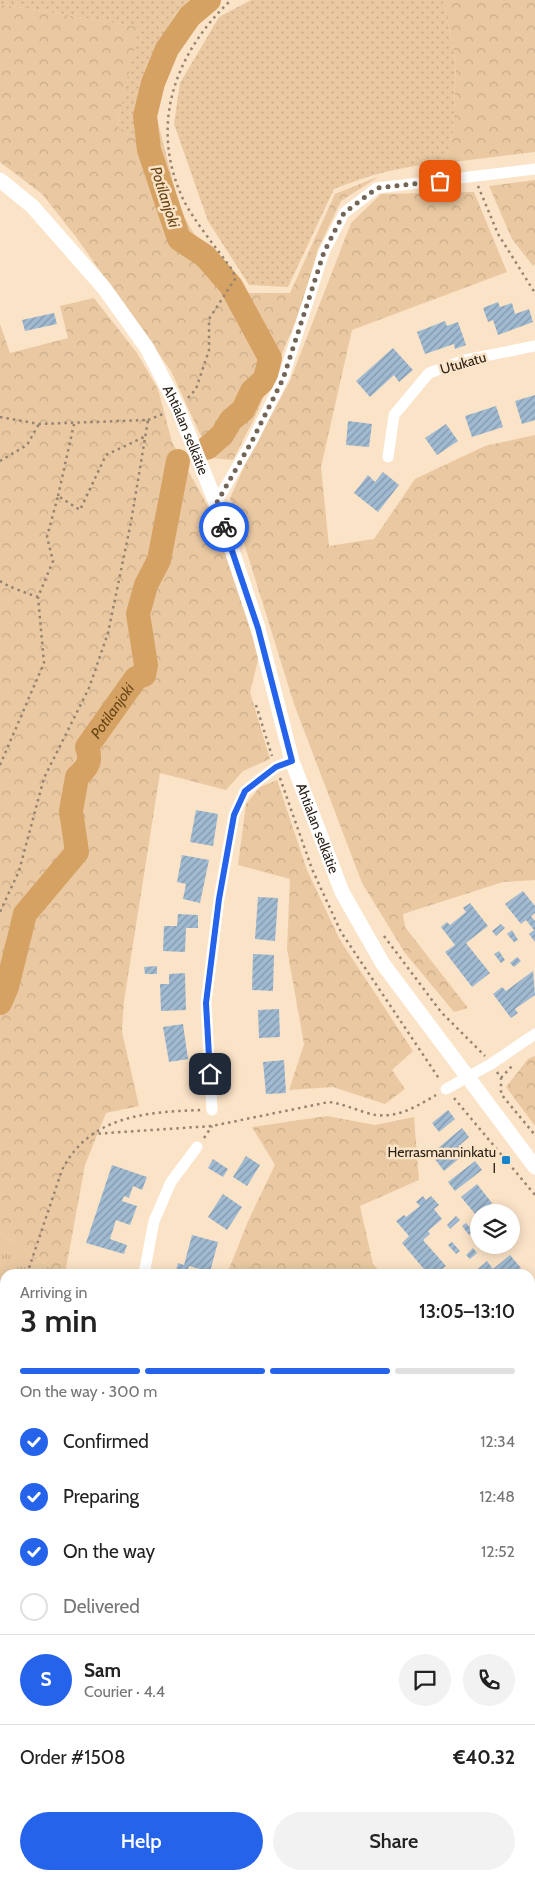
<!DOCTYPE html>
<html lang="en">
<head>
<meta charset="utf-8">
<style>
  :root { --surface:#fff; --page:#f2f2f2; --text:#222; --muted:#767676; --line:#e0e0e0; --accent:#2563eb }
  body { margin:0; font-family:Cabin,sans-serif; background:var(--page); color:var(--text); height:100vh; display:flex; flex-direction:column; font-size:19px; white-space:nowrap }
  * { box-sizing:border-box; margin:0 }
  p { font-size:16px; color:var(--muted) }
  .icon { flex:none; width:28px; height:28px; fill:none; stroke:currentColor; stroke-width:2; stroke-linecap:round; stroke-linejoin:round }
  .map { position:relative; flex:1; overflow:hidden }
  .sheet { position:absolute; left:0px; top:1269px; width:535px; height:611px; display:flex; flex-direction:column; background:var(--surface); border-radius:15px 15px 0 0; box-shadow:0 2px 12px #0003 }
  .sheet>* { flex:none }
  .controls { position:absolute; left:470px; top:1204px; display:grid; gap:10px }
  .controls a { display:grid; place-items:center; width:50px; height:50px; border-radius:50%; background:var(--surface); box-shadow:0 2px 12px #0003; font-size:25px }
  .pin { position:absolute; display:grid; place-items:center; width:42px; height:42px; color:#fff; margin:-21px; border-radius:10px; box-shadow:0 2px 8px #0006 }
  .courier { position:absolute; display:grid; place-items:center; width:50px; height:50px; margin:-25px; border:4px solid #2563eb; border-radius:50%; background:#fff; color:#222; box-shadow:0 1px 6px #0007 }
  .overview em { font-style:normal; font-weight:600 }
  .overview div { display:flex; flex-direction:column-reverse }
  .overview { display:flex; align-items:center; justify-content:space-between; height:85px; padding:0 20px }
  h1 { font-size:32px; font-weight:600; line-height:38px }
  .bar { display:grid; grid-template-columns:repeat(4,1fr); gap:8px 5px; align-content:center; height:60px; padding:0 20px }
  .bar i { height:6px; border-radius:4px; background:var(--line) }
  .bar .selected { background:var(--accent) }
  .bar p { grid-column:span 4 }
  .line { display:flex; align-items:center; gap:12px; padding:0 20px; border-top:1px solid var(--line) }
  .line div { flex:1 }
  .round { display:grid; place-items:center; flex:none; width:52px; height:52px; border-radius:26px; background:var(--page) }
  ol { padding:0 20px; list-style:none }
  li { display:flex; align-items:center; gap:15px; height:55px }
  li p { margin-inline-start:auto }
  li .icon { padding:5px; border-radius:50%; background:var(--accent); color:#fff; stroke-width:4 }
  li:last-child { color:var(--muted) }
  li i { width:28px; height:28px; border:2px solid var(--line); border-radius:50% }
  .primary-button { display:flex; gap:10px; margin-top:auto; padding:10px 20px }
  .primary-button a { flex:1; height:58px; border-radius:30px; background:var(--accent); color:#fff; font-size:20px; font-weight:600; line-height:58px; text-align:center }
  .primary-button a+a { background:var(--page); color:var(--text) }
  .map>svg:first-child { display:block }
  .grass { fill:url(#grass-tufts) }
  .forest { fill:url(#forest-crowns) }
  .garden { fill:url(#garden-dots) }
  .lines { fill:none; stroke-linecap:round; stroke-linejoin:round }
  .river { stroke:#d5a264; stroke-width:24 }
  .building { fill:url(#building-hatch) }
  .path { stroke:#958471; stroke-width:2.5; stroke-dasharray:2.5 4; stroke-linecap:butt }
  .minor { stroke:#fff; stroke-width:11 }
  .tertiary { stroke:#fff; stroke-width:15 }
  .secondary { stroke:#d8c9b8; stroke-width:16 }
  .done { stroke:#736555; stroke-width:5; stroke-dasharray:0 9 }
  .route { stroke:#2563eb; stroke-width:6 }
  .poi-dot { fill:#1685cf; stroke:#fbe3c7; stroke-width:2 }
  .labels { text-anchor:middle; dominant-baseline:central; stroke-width:5; stroke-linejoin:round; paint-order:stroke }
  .street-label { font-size:14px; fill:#2a2117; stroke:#fbe3c7 }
  .poi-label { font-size:14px; fill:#2a2117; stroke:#fbe3c7; text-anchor:end }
  .water-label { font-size:15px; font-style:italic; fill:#674515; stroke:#fbe3c7 }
</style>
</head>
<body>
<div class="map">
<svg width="535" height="1879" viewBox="0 0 535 1879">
  <defs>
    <pattern id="grass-tufts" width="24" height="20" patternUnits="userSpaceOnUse" patternTransform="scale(1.25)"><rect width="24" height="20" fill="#eac9a2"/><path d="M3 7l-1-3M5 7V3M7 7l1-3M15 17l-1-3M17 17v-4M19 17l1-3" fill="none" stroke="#c9ac8b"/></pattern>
    <pattern id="forest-crowns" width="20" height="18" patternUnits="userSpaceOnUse" patternTransform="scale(1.25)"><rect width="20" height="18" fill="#eac9a2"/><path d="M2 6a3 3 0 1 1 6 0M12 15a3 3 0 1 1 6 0" fill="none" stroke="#c9ac8b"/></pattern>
    <pattern id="garden-dots" width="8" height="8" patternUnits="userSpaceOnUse" patternTransform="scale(1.25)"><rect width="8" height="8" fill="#eac9a2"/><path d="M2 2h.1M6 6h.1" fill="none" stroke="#c9ac8b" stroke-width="1.8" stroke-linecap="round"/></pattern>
    <pattern id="building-hatch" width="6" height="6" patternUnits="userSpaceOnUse" patternTransform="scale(1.25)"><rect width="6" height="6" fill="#a0bad2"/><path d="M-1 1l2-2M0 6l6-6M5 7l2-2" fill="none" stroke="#8397a9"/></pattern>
  </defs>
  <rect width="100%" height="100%" fill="#fbe3c7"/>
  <path class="grass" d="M0,1233L61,1274H5V1489L0,1505Z"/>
  <path class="forest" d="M189,0H207L202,3L150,91L180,210L203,249L238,293H290L335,194L380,176L341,201L318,249L300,311L256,415L233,460L211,458L171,371L76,237L42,194L0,162V4L140,27L117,127L136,134L145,68L175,14Z
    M443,0H535V152L445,163L453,132L456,63Z
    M535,180V264L533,266L512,239L489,186Z
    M474,192L507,272L352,330L321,467L329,546L374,539L415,479L485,446L535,435V880L503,882L403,914L405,927L468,1008L454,1012L405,953L362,883L294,704L230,498L252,449L290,381L351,223L381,194Z
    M94,298L137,353L158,389L172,442L214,517L259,656L250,692L270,759L243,771L226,790L160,773L124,1001L122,1032L139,1106L106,1113L85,1165L65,1274H61L0,1233V324L10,353L68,338L60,306Z
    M277,780L307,870L340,940L413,1051L392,1070L405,1089L385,1104L333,1087L289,1090L304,1044L287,949L290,879L238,865L246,804L260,787Z
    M535,1056V1126L506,1087L528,1059Z
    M327,1116L375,1125L414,1117L419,1180L360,1206L373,1264L382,1274H227L249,1219L275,1165L252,1127Z
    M535,1293V1878L220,1879L211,1875H530V1296Z
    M0,1807L5,1809V1866L0,1867Z
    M17,1875H97L100,1879H13Z"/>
  <path class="garden" d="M0,0H189L175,14L145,68L136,135L117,127L139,27L0,4Z
    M251,0H443L456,63L453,132L445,163C405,165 371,174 334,189L288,287L249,285L208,221L174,124L180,83L219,17Z"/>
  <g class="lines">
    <g class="river">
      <path d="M207,448L222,435L231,420L243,410L252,391L265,379L270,358L231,286L205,256L179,239L149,150L145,116L153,83L167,49L190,16L209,0"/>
      <path id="s1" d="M0,1003L7,987L25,914L77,852L71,811L77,777C88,767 92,761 87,747L136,678L144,675L146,665L138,614L146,585L159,560L178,461"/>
    </g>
  </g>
  <path class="building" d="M498,302L500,307L512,303L515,314L529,309L533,322L498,335L493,320L488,322L483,308Z
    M54,313L57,324L25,331L22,320Z
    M445,321L447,326L458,322L466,345L455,349L454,344L425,354L417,332Z
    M393,348L413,370L399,382L394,375L370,397L356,381Z
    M535,395V420L522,424L515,401Z
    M496,406L503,427L472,437L465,416Z
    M348,421L372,424L369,447L346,445Z
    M446,424L458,441L437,455L425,438Z
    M383,472L399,485L378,512L354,493L368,475L375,482Z
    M196,810L218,814L213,846L190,842Z
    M182,855L209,860L200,903L183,899L186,884L177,882Z
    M523,891L535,906V913L531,916L535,921V942L529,934L534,930L526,920L521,924L505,904Z
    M258,897L278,898L275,941L255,939Z
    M470,903L488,926L466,943L490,973L472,987L445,952L455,945L441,927L447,922L450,925L466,912L463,908Z
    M178,914L198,915V928H186L185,952L163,951L164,926H177Z
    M501,924L505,928L496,936L492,931Z
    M512,930L518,940L514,942L507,934Z
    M499,951L505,960L501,963L494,954Z
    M253,954L274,955L273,991L252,990Z
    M517,957L521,961L514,967L510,963Z
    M157,966V974H145L144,967Z
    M533,971L535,995L515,1009L518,1013L511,1018L493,994L502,987L506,991Z
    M185,973L186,1010L161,1011L160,984H169V974Z
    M279,1009L280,1037L259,1038L258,1010Z
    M183,1024L188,1059L169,1062L163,1027Z
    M284,1060L286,1093L266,1094L263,1062Z
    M448,1110L455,1119L439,1132L432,1123Z
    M462,1128L469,1137L461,1144L467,1152L444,1171L431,1154Z
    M246,1156L260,1165L247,1186L233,1177Z
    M213,1159L228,1169L223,1177L208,1168Z
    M475,1161L482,1170L455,1191L448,1182Z
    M112,1165L147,1177L142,1190L133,1186L129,1198L124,1196L122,1201L137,1206L130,1225L116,1220L110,1239L127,1245L124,1254L86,1243Z
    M477,1184L492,1203L476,1215L461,1197Z
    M223,1194L242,1207L227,1230L208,1217Z
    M423,1196L426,1200L431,1196L439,1205L434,1209L442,1219L428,1231L430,1234L423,1240L446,1266L436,1274H428L402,1243L409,1236L396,1221L404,1215L406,1217L420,1206L416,1202Z
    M456,1216L460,1220L450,1229L447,1225Z
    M466,1223L473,1231L469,1235L462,1226Z
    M192,1235L218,1242L210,1272L189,1266L187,1274H175L178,1263L184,1265Z
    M452,1242L460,1251L456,1254L448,1245Z
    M473,1248L477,1253L470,1259L466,1255Z
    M510,1255L521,1268L515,1274H472L487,1261L493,1269Z
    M5,1532V1579L3,1578L0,1582V1541Z
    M0,1599L5,1602L3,1613L0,1611Z"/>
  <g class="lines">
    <path class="path" d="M478,186L498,234L535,293
      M188,398L196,389L209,350V319L235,279L233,271C219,251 193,220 183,199C149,126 174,54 231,0
      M0,417L39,424L148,420L131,522L108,633L89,688L44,778L19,871L0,912
      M148,420L165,413
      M0,461L27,445L39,424
      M58,496L74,424
      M0,581C6,586 29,594 38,597
      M256,705L272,756
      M0,765L44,663L38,597L53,561L47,537L58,496L80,510L106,455L146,436
      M280,778L312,869L341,932L440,1080
      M384,936L441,1012L485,1056
      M497,1072L501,1078V1094L535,1135
      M501,1078L512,1066
      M454,1098L535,1195
      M92,1134L212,1126L329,1102C343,1104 354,1109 367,1113C393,1121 414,1108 436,1095
      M204,1138L212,1126
      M27,1274L62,1170C90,1115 147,1112 202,1110
      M530,1293L535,1290
      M0,1337L5,1326
      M0,1489L5,1494
      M0,1682L5,1685
      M0,1799L5,1801
      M530,1849L535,1848
      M106,1875L110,1879
      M180,1875L189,1879
      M4,1879L7,1875"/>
    <path class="minor" d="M388,457L394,415L429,373L465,360L535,346
      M216,503L252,441L283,379L324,252L344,213L377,188L535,169
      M446,1089L491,1064L535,1034
      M212,1110L206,1003L219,899L234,815L245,791L276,767L292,761
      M144,1274L154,1221L171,1182L197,1147
      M0,1669L5,1660"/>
    <path class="tertiary" id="s2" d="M0,180L32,206L104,288L147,348L178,408L216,503L258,628L292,761L342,892L383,964L535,1167"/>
    <path class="secondary" d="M0,1737L5,1743
      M151,1875L156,1879"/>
  </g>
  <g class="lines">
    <path class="done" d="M224,527L216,504L252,441L283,379L324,252L344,213L377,188L440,181"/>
    <path class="route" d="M210,1074L206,1003L219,899L234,815L245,791L276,767L292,761L258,628L224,527"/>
  </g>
  <rect class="poi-dot" x="501" y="1155" width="10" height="10" rx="2.5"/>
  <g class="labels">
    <g class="street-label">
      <text transform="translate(463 363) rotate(-16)">Utukatu</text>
      <text stroke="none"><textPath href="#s2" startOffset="315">Ahtialan selkätie</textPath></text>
      <text stroke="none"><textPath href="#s2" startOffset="735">Ahtialan selkätie</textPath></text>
    </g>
    <g class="poi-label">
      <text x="496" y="1152">Herrasmanninkatu<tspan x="496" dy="16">I</tspan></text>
    </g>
    <g class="water-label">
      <text transform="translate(165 197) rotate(72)">Potilanjoki</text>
      <text stroke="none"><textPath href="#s1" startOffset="328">Potilanjoki</textPath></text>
    </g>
  </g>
</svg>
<div class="controls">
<a><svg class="icon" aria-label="layers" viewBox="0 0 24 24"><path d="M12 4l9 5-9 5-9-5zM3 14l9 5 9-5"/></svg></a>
</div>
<div class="pin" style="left:440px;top:181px;background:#ea580c"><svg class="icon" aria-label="bag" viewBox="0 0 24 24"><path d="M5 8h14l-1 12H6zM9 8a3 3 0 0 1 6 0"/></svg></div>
<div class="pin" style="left:210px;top:1074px;background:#1f2937"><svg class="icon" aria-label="home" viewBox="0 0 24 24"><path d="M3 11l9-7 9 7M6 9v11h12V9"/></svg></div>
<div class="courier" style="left:224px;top:527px"><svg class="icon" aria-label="bike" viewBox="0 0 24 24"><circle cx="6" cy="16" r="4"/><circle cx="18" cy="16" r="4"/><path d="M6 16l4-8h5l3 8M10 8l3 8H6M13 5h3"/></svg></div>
<section class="sheet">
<div class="overview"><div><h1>3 min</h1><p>Arriving in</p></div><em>13:05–13:10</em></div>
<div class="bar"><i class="selected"></i><i class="selected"></i><i class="selected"></i><i></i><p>On the way · 300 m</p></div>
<ol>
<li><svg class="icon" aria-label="check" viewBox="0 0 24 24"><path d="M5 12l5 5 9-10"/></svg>Confirmed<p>12:34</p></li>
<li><svg class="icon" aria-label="check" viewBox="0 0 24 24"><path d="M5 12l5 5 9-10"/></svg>Preparing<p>12:48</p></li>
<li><svg class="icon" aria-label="check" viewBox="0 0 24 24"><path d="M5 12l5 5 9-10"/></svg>On the way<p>12:52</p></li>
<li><i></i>Delivered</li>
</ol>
<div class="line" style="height:90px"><b class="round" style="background:var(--accent);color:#fff">S</b><div><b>Sam</b><p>Courier · 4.4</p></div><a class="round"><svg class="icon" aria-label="chat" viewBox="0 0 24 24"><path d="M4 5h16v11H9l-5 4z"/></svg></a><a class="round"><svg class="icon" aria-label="phone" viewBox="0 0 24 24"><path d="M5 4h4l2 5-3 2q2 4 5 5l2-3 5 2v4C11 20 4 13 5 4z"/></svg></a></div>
<div class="line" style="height:65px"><div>Order #1508</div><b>€40.32</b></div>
<div class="primary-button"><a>Help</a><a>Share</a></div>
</section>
</div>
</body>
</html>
